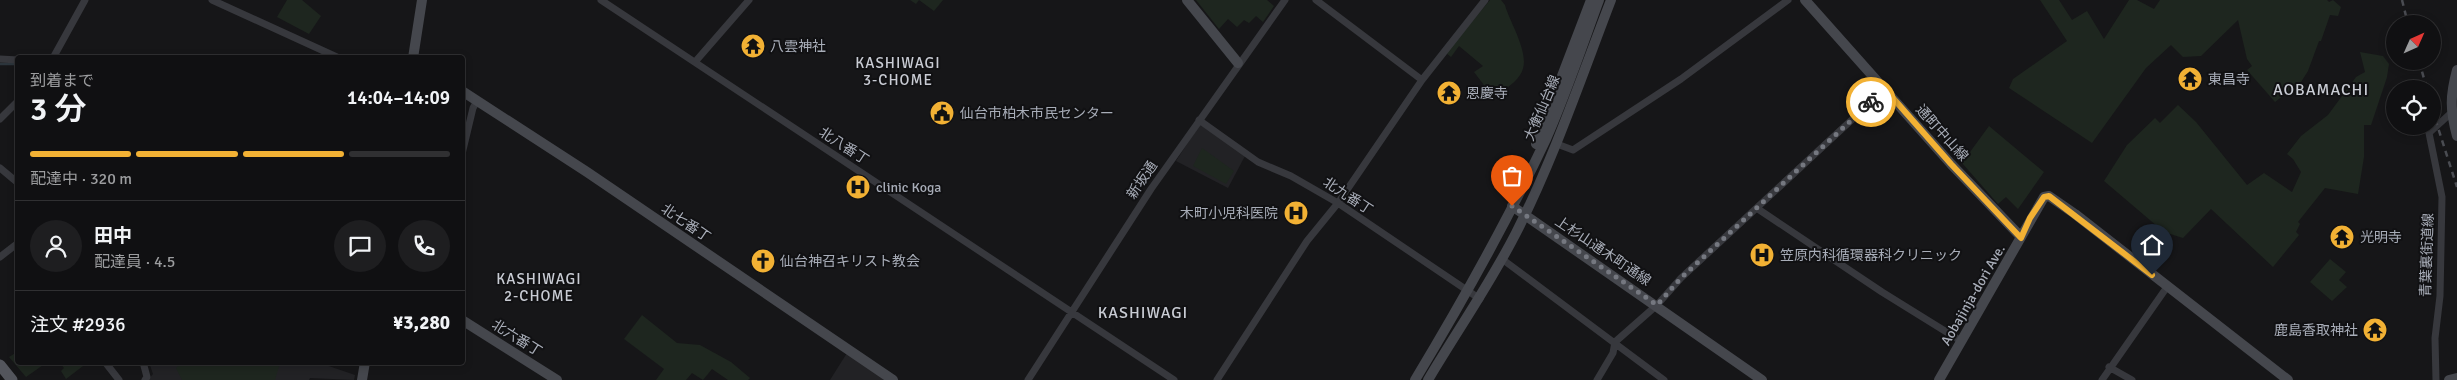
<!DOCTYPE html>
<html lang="ja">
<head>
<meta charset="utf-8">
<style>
  :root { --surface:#101012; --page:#1e1e20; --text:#f1f3f6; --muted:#9c9d9f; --line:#303032; --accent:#f2b134 }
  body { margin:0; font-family:Signika,"Noto Sans JP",sans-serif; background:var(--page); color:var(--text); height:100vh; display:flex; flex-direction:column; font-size:19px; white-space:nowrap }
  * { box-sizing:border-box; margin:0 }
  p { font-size:16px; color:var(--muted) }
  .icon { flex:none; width:28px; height:28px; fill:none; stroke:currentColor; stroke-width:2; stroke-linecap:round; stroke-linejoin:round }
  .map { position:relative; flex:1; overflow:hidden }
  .drawer { position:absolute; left:15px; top:55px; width:450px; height:310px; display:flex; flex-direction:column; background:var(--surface); border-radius:5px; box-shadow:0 2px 8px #0003,0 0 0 1px var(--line) }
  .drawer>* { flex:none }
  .needle { width:32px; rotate:45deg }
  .buttons { position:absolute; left:2386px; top:15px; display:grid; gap:10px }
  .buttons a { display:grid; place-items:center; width:55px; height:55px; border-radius:50%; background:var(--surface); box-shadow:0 2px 8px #0003,0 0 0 1px var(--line); font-size:25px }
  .pin { position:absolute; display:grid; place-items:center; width:42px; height:42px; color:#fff; margin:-51px -21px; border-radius:50% 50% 50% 0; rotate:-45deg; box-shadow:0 0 5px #0007 }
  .pin .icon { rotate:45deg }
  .courier { position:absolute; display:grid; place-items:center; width:50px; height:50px; margin:-25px; border:4px solid #f2b134; border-radius:50%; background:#fff; color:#222; box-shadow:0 1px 6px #0007 }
  .headline em { font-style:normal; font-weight:600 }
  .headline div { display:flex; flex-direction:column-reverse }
  .headline { display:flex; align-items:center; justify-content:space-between; height:85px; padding:0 15px }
  h1 { font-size:32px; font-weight:600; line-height:38px }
  .bar { display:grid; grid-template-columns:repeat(4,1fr); gap:8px 5px; align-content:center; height:60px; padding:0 15px }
  .bar i { height:6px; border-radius:4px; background:var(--line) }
  .bar .active { background:var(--accent) }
  .bar p { grid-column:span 4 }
  .line { display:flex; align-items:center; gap:12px; padding:0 15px; border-top:1px solid var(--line) }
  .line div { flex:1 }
  .round { display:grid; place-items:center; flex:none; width:52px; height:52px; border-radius:26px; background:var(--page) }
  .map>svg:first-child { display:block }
  .built { fill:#222225 }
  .green { fill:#1e261f }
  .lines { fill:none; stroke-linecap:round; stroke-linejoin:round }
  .stream { stroke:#2c353c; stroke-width:2.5 }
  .street { stroke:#37383d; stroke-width:7 }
  .secondary { stroke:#45474d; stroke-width:10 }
  .primary { stroke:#53555c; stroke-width:11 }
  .rail { stroke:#4a4c52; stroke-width:2.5; stroke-dasharray:6 5; stroke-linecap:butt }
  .done { stroke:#757880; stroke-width:5; stroke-dasharray:0 9 }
  .route { stroke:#f2b134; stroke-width:6 }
  .labels { text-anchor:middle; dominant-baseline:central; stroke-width:4; stroke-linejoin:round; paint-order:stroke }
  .poi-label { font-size:14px; fill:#a8adb8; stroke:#111113; text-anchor:start }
  .street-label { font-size:14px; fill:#a8adb8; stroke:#111113 }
  .neighbourhood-label { font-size:15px; letter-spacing:1px; fill:#c9ccd4; stroke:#111113 }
  .quarter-label { font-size:16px; letter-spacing:1px; fill:#c9ccd4; stroke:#111113 }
</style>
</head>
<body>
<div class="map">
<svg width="2457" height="380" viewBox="0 0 2457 380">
  <rect width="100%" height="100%" fill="#161618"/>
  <path class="built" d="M1200,124L1245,156L1228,188L1176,161Z
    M847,353L886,380H830Z
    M149,362L320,363L355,375L354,380L310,378L309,380H148L153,374Z"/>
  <path class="green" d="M287,0H302L321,16L309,34L277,17Z
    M910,0H943L934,11L919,0L916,4Z
    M1196,0H1267L1274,6L1263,22L1256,16L1249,23L1244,20L1237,27L1228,19L1219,29Z
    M1490,0H1501L1505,5C1510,24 1533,57 1520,75C1514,85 1501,91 1493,97L1474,72L1483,66L1459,46L1451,57L1446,53Z
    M2040,0H2059L2072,20L2087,11L2104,39L2129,0H2137L2154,9L2160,0H2327L2329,2L2333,0L2341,7L2338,16L2330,15L2321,41H2319L2308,71L2301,82L2275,102L2247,70L2252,66L2247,59L2238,20L2201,56L2183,57L2171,45L2146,68L2092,143L2009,88L2013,79L2067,41Z
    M2360,52L2383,56L2389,64L2387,77L2371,125H2364V157L2358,194L2325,188L2298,222L2300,224L2296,232L2299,235L2273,267L2211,209L2183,238L2164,232L2104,181L2127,145L2155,118L2160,123L2178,105L2196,122L2247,185L2264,173L2292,192L2301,172L2293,159L2287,154L2301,136L2328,115L2356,77L2365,72Z
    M1989,126L2044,172L2018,209L2006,197L1998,204L1962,163Z
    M1202,148L1234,171L1226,184L1193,166Z
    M2330,259L2346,272L2339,280L2347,287L2332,301L2310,282Z
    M642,315L677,343L700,345L731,362L750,378L748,380H728L712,369L703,380L692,373L686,380H656L664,369L624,339Z
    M17,352L18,362L46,363L26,377L9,357Z
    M60,363H81L83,366L66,379L61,371L64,368Z
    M181,363V362L280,363L275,380H182L176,368Z"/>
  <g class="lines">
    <path class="stream" d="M0,64H18"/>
    <path class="street" d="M212,0L339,58
      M601,0L1174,380
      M1316,0L1422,80
      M53,58L85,0
      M0,59L18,60
      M695,62L749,0
      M0,119L18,101
      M1199,120L1258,162L1291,176L1338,203L1480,299
      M1557,144L1573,150L1681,79L1788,0
      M462,154L473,108L477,101
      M0,168L18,183
      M1758,209L1882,292L1961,341
      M0,257L18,243
      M1502,259L1664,380
      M105,362L119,380
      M143,362L147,377L145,380
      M2109,367L2132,380
      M1028,380L1151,189L1285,0
      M1217,380L1307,241L1338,203L1422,80L1485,0
      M1597,380L1613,353L1615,342L1657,305L1681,278L1885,89
      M2102,380L2167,287
      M2436,380L2435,338L2440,296L2442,197L2429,133L2451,113"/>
    <path class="secondary" d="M1187,0L1238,63
      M1805,0L1951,164L2021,237
      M413,58L422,0
      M2457,70C2450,96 2450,110 2457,136
      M462,91L587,172L893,380
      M1536,144L1591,0
      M1512,206L1762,380
      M462,320L557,380
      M362,380L365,362
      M1415,380C1462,302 1507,222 1546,139C1566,94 1582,46 1599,0
      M1428,380C1457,331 1490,284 1516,233C1554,158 1581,78 1611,0
      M1939,380L2044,197L2049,196L2075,214L2288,380
      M2449,380L2457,378"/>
    <path class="primary" d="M0,365L12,380"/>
    <path class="rail" d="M2402,0L2408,24
      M2419,61L2427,89
      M2432,109L2457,187"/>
  </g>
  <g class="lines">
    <path class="done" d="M1512,206L1657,305L1681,278L1871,102"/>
    <path class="route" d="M1871,102L1885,89L1951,164L2021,238L2030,218L2044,197L2049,196L2152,275"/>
  </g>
  <defs>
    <symbol id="temple-disc" viewBox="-11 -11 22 22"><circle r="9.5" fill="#f2b134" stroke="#111113"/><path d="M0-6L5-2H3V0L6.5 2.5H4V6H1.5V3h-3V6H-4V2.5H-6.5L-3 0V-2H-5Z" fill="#111"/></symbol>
    <symbol id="civic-disc" viewBox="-11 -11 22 22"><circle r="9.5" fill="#f2b134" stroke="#111113"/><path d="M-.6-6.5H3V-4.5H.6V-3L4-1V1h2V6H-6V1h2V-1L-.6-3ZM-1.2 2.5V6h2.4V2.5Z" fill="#111"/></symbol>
    <symbol id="hospital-disc" viewBox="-11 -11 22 22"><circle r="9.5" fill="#f2b134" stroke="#111113"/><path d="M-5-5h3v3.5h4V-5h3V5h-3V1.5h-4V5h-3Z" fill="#111"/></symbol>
    <symbol id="church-disc" viewBox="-11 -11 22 22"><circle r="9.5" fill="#f2b134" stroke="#111113"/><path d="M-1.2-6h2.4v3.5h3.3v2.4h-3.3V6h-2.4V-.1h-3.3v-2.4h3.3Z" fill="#111"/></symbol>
  </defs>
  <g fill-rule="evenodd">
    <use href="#temple-disc" x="739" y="32" width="28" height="28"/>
    <use href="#temple-disc" x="2176" y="65" width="28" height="28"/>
    <use href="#temple-disc" x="1435" y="79" width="28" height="28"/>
    <use href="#civic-disc" x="928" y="99" width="28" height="28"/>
    <use href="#hospital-disc" x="844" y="173" width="28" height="28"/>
    <use href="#hospital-disc" x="1282" y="199" width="28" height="28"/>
    <use href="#temple-disc" x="2328" y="223" width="28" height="28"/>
    <use href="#hospital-disc" x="1748" y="241" width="28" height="28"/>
    <use href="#church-disc" x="749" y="247" width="28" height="28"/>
    <use href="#temple-disc" x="2361" y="316" width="28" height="28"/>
  </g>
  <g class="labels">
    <g class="poi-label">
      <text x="770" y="46">八雲神社</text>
      <text x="2208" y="79">東昌寺</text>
      <text x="1466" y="93">恩慶寺</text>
      <text x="960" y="113">仙台市柏木市民センター</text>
      <text x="876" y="187">clinic Koga</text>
      <text x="1278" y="213" text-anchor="end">木町小児科医院</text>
      <text x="2360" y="237">光明寺</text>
      <text x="1780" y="255">笠原内科循環器科クリニック</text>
      <text x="780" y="261">仙台神召キリスト教会</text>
      <text x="2358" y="330" text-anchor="end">鹿島香取神社</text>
    </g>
    <g class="street-label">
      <text transform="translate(1542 108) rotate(-67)">大衡仙台線</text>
      <text transform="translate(1942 133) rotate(48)">通町中山線</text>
      <text transform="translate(844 146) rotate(33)">北八番丁</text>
      <text transform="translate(1142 180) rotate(-56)">新坂通</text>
      <text transform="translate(1348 196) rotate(33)">北九番丁</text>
      <text transform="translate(686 223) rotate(34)">北七番丁</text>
      <text transform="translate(1603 251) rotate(34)">上杉山通木町通線</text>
      <text transform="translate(2427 255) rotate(-88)">青葉裏街道線</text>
      <text transform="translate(1973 295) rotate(-60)">Aobajinja-dori Ave.</text>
      <text transform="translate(517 338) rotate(32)">北六番丁</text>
    </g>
    <g class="neighbourhood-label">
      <text x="898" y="63">KASHIWAGI<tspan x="898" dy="17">3-CHOME</tspan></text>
      <text x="539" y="279">KASHIWAGI<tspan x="539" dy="17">2-CHOME</tspan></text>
    </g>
    <g class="quarter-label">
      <text x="2321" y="90">AOBAMACHI</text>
      <text x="1143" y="313">KASHIWAGI</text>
    </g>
  </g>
</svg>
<div class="buttons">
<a><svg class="needle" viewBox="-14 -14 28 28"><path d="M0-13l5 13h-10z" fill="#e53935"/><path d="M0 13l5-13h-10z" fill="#9c9d9f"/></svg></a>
<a><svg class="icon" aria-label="locate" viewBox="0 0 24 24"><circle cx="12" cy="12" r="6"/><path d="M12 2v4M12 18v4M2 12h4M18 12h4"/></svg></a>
</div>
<div class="pin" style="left:1512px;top:206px;background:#ea580c"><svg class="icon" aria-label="bag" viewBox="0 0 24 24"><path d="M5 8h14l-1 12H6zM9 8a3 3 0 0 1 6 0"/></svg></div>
<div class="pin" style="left:2152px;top:275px;background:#1f2937"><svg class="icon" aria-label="home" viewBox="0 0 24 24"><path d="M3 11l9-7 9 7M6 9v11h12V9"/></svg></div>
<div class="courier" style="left:1871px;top:102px"><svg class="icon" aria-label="bike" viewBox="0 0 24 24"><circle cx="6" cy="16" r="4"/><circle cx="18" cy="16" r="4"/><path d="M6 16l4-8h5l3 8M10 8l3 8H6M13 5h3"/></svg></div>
<section class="drawer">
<div class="headline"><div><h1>3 分</h1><p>到着まで</p></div><em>14:04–14:09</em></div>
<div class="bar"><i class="active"></i><i class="active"></i><i class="active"></i><i></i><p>配達中 · 320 m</p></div>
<div class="line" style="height:90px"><a class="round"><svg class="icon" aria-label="person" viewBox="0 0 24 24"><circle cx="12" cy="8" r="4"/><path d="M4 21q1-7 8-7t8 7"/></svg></a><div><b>田中</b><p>配達員 · 4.5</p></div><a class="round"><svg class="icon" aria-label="chat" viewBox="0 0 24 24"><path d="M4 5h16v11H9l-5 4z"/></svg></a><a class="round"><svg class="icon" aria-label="phone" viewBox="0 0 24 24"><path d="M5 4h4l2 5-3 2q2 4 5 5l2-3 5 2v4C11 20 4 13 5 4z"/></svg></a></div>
<div class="line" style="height:65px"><div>注文 #2936</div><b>¥3,280</b></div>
</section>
</div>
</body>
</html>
